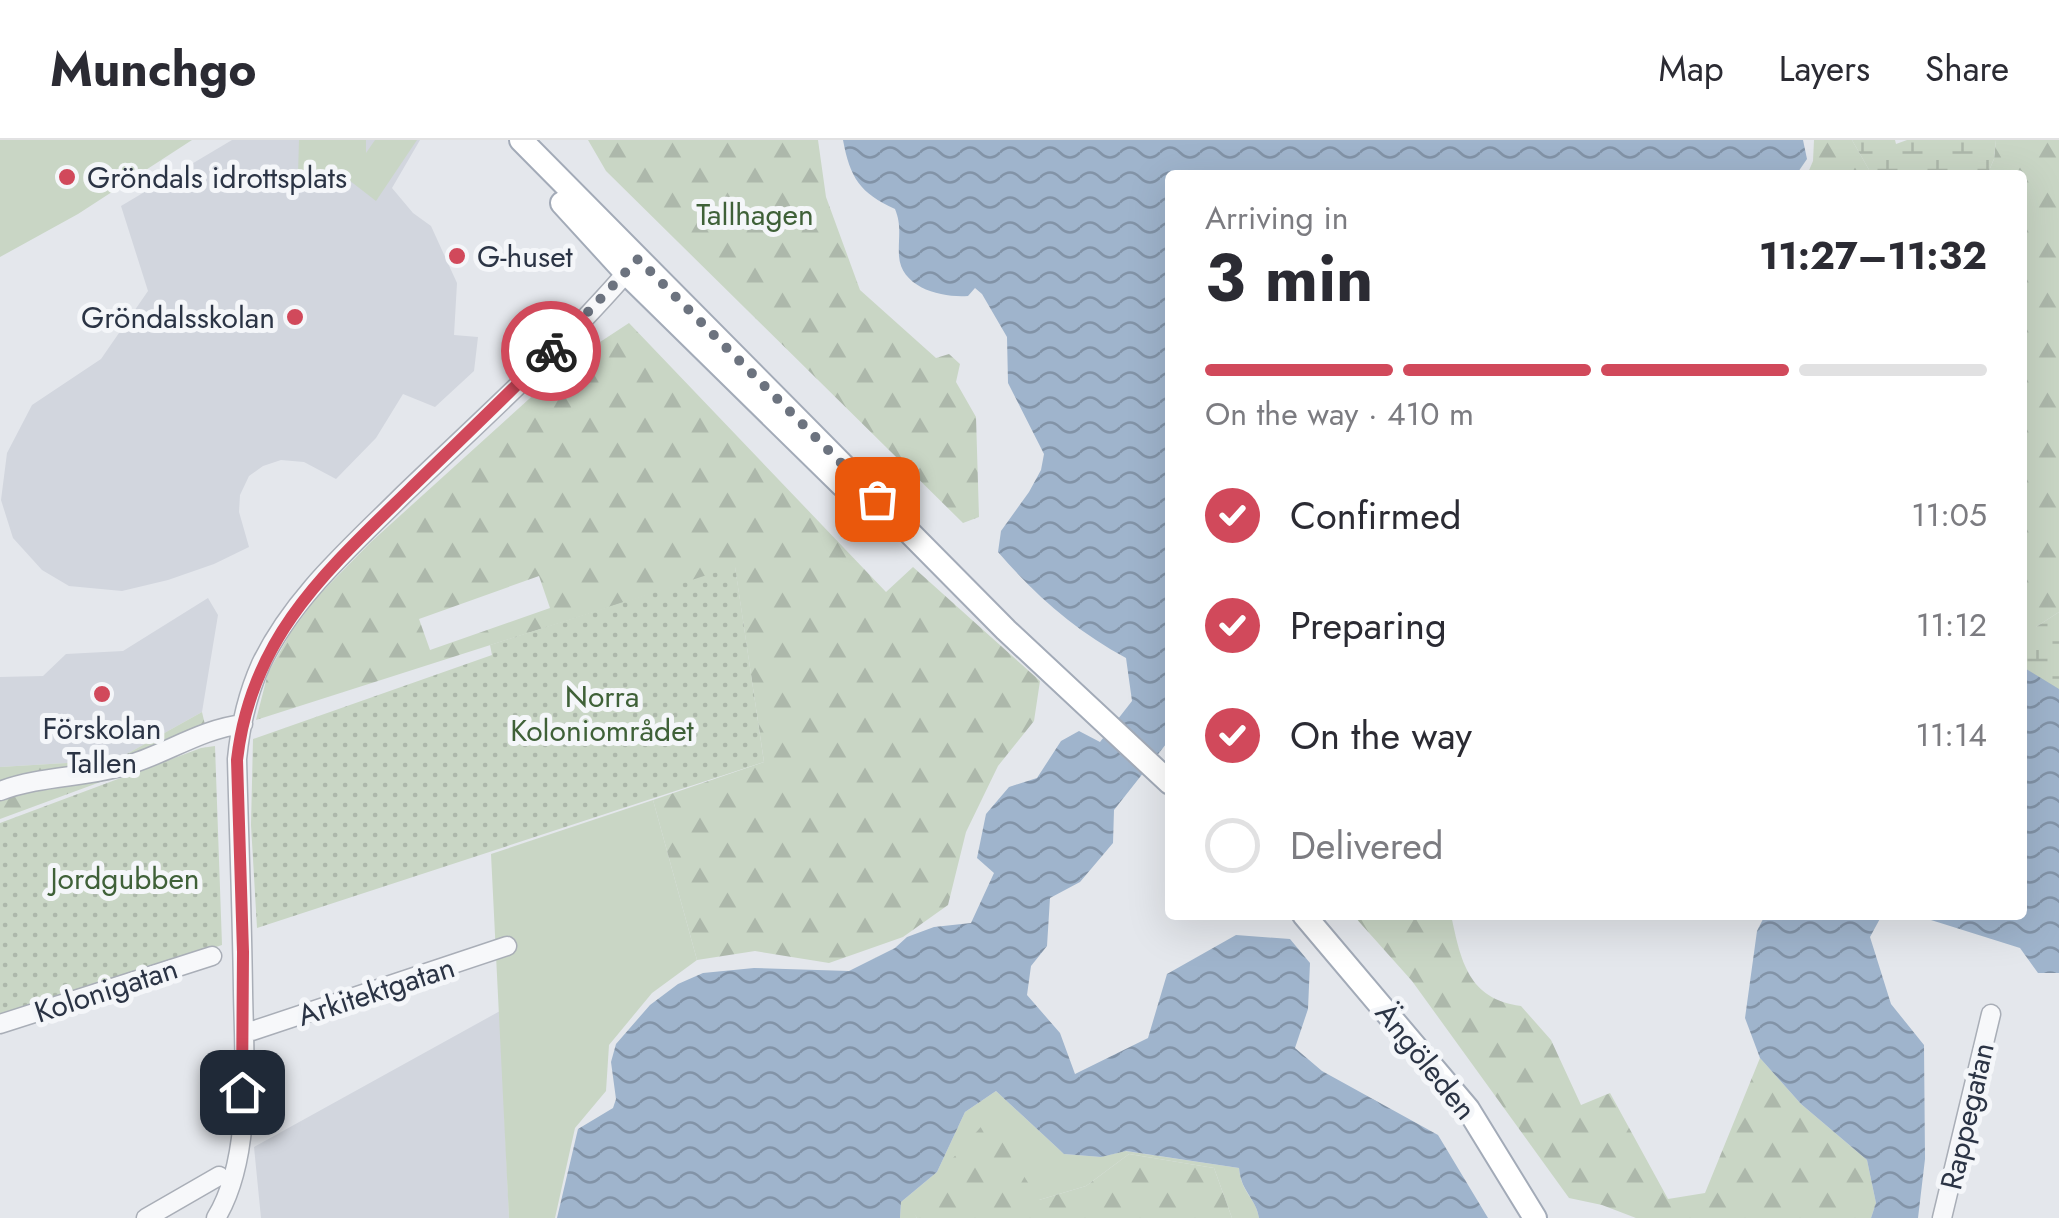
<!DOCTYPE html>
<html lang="en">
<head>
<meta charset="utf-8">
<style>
  :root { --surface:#fff; --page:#f2f2f3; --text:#2b2b33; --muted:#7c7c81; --line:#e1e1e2; --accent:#d1495b }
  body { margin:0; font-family:Jost,sans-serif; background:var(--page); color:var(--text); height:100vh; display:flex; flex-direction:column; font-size:38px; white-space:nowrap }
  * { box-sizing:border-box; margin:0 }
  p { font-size:32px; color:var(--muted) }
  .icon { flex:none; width:55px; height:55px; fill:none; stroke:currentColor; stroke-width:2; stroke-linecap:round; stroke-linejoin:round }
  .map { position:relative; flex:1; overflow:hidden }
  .sheet { position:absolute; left:1165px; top:30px; width:862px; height:750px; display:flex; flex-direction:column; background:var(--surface); border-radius:10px; box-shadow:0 10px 40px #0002 }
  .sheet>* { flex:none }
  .pin { position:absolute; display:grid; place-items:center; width:85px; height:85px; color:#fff; margin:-42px; border-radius:20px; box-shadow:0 5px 15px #0006 }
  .courier { position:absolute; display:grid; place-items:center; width:100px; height:100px; margin:-50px; border:8px solid #d1495b; border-radius:50%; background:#fff; color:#222; box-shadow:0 2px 12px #0007 }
  .head em { font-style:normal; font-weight:700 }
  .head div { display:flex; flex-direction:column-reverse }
  .head { display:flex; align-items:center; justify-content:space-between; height:170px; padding:0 40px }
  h1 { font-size:65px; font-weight:700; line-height:75px }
  .bar { display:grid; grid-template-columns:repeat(4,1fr); gap:15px 10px; align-content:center; height:120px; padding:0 40px }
  .bar i { height:12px; border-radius:8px; background:var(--line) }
  .bar .on { background:var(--accent) }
  .bar p { grid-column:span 4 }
  ol { padding:0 40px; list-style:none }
  li { display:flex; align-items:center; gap:30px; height:110px }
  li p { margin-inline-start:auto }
  li .icon { padding:10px; border-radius:50%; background:var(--accent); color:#fff; stroke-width:4 }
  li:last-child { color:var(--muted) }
  li i { width:55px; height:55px; border:5px solid var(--line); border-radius:50% }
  header { display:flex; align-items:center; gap:60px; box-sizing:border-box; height:140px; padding:0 50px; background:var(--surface); border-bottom:2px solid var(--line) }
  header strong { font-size:48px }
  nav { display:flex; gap:55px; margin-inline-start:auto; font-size:35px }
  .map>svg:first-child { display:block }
  .built { fill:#d2d6de }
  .green { fill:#c9d6c5 }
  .forest { fill:url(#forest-firs); fill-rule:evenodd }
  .wetland { fill:url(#wetland-marsh) }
  .garden { fill:url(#garden-dots) }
  .water { fill:url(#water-waves) }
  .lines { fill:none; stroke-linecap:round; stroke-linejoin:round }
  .minor-casing { stroke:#a9aeb7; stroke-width:21 }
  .major-casing { stroke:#a3abb8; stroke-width:26 }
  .minor { stroke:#f7f8fa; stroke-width:18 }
  .major { stroke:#fff; stroke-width:22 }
  .done { stroke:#6c737f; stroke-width:10; stroke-dasharray:0 18 }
  .route { stroke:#d1495b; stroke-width:12 }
  .poi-dot { fill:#d1495b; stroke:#f4f6f9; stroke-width:4 }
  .labels { text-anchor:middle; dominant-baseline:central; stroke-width:10; stroke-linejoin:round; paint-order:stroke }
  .poi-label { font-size:30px; fill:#2b3445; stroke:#f4f6f9; text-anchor:start }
  .park-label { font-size:30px; fill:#3f6138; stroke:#f4f6f9 }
  .street-label { font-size:30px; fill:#2b3445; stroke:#f4f6f9 }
</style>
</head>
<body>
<header>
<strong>Munchgo</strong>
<nav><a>Map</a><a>Layers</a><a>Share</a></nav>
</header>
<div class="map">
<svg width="2059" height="1078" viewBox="0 0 2059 1078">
  <defs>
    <pattern id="forest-firs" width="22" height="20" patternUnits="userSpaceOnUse" patternTransform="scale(2.5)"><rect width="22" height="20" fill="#c9d6c5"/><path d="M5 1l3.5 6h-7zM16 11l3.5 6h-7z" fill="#adb8ab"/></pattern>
    <pattern id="wetland-marsh" width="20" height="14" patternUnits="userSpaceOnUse" patternTransform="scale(2.5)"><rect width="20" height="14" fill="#c9d6c5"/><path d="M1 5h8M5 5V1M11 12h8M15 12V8" fill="none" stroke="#adb8ab"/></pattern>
    <pattern id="garden-dots" width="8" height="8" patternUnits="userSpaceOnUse" patternTransform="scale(2.5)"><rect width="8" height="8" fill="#c9d6c5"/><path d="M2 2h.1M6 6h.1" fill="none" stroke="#adb8ab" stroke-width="1.8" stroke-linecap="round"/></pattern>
    <pattern id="water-waves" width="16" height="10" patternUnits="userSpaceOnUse" patternTransform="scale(2.5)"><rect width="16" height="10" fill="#9fb4cc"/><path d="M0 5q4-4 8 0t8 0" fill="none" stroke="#8293a7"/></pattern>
  </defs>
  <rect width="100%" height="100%" fill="#e4e7ec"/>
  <path class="built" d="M232,0H420L392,48L413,73L431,86L457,143L454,195L478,197L474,231L435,267L403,254L376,298L336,339L304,322L281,320L263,326L249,336L240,355L239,372L249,407L214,424L168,440L122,451L69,446L42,430L13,398L1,360L7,313L32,265L101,219L148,151L121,66Z
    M208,458L218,475L202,572L116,620L0,627V537L43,536L66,514L123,511Z
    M500,871L509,1078H261L254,1007Z"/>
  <path class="green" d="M0,0H192L78,74L0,117Z
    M299,0H366V13L375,0H417L376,61L345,37L298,34Z
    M653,660L697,820L652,853L609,905L606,951L575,988L555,1078H509L491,714Z
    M996,951L1064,1014L1101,1017L1125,1011L1239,1028C1241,1053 1256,1058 1259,1078H1232L1214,1028L1129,1014L1086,1046L1039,1060L910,1066L917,1078H900L901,1062L937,1032L965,972Z"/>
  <path class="forest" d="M588,0H818L826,57L860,150L936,218L949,214L960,224L956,242L976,277L979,377L963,383L606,31Z
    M1814,0H1852L1872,35H1807L1813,21Z
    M1996,0H2059V472L2036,487H2022V35H1987L1994,19Z
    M629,183L886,452L913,427L1040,541L1034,581L998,626L966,692L948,765L903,797L829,823L755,811L697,820L653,660L764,622L735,427L256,580L268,533L291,492L317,457L371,402L571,221ZM539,436L550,468L430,510L419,479Z
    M202,572L209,602L0,679V627L116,620Z
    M1353,775H1451C1461,821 1468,859 1521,866L1551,900L1581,965L1610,953L1668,1059L1705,1053L1760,918L1801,964L1867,1020L1876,1063L1871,1078H1636L1602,1065L1569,1058L1412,841Z
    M988,979L1039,1060L1086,1046L1129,1014L1214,1028L1232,1078H917L909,1067Z"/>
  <path class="wetland" d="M1852,0H1895L1896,4L1907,0H1996L1994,19L1987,35H1872Z
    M2059,472V549H2055L2023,527L2022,487H2036Z"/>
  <path class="garden" d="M735,426L764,622L257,788L251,685L253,599L492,515L490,505Z
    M215,606L222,805L0,880V683L201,608Z"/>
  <path class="water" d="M843,0H1803L1807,19L1796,35H1170V599L1114,670L1113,703L1080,742L1050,758L1047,806L1031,826L1027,855L1060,893L1075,934L1148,898L1167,834L1236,795L1290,799L1310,823L1308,869L1295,908L1322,931L1438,995L1488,1078H1259C1256,1058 1241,1052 1239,1028L1126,1011L1101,1017L1064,1014L996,951L965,972L937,1032L901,1062L900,1078H557L578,989L613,968L616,959L611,922L616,904L650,865L678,844L703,833L754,828L849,831L895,808L907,797L934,787L971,783L994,733L977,718L986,674L1009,647L1037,638L1061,601L1079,591L1100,602L1132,561L1126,518C1076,491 1036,456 998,412L1001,391L1029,352L1041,330L1044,314L1008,243L1007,197L982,154L975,148L968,156C942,158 901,148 899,116C898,98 902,86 895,69C860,53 850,38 843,0Z
    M2023,527L2059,549V833H2038L2020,808L1915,775H2022Z
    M1765,775H1882L1870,797L1891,864L1924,905L1925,1019L1918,1078H1871L1876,1063L1867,1020L1801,964L1760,918L1745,878L1757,791Z"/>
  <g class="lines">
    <defs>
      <path id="minor" d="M0,651C42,635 89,638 131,624C169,612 202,589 243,584
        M0,884L212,816
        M244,891H252L507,806
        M146,1078L219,1036
        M216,1078C253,1017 244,921 243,851C242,774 239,697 237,619C240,588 248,553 261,524C293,457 350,408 402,356C480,281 562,208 633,125
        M1942,1078L1991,874"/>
      <path id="major" d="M521,0L1006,490L1170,643
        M562,63L626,133L842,345
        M1304,775L1468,969L1535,1078"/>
    </defs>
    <use href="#minor" class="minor-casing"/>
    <use href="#major" class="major-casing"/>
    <use href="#minor" class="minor"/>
    <use href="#major" class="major"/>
  </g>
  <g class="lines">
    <path class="done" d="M551,211L638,119L877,359"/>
    <path class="route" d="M242,952L243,812L237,620C251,497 326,431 409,350C456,304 504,258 551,211"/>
  </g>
  <g class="poi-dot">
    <circle cx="67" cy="37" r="10"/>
    <circle cx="457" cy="116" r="10"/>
    <circle cx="295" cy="177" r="10"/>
    <circle cx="102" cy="554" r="10"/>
  </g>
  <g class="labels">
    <g class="poi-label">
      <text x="87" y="37">Gröndals idrottsplats</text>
      <text x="477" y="116">G-huset</text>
      <text x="275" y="177" text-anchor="end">Gröndalsskolan</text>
      <text x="102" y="588" text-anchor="middle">Förskolan<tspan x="102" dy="34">Tallen</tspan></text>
    </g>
    <g class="park-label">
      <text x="755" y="74">Tallhagen</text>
      <text x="602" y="556">Norra<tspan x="602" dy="34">Koloniområdet</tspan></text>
      <text x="125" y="738">Jordgubben</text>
    </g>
    <g class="street-label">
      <text transform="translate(106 850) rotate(-18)">Kolonigatan</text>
      <text transform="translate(376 851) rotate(-18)">Arkitektgatan</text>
      <text transform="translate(1426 921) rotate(51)">Ängöleden</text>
      <text transform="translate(1967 976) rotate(-77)">Rappegatan</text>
    </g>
  </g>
</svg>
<div class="pin" style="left:877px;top:359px;background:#ea580c"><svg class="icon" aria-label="bag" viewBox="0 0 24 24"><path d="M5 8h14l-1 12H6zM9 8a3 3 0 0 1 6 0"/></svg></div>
<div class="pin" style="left:242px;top:952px;background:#1f2937"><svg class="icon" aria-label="home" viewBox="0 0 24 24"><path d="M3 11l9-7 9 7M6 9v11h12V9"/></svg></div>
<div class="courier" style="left:551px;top:211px"><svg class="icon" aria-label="bike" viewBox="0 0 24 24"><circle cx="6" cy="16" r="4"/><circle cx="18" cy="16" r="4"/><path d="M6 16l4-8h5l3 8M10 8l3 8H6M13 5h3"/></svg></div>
<section class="sheet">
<div class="head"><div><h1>3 min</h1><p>Arriving in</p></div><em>11:27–11:32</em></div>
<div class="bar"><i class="on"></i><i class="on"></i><i class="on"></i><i></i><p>On the way · 410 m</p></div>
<ol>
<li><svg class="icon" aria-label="check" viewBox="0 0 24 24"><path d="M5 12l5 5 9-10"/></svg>Confirmed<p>11:05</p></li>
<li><svg class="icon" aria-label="check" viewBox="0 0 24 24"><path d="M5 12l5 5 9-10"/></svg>Preparing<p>11:12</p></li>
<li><svg class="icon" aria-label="check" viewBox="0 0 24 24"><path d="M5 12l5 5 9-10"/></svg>On the way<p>11:14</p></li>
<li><i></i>Delivered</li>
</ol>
</section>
</div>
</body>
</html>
